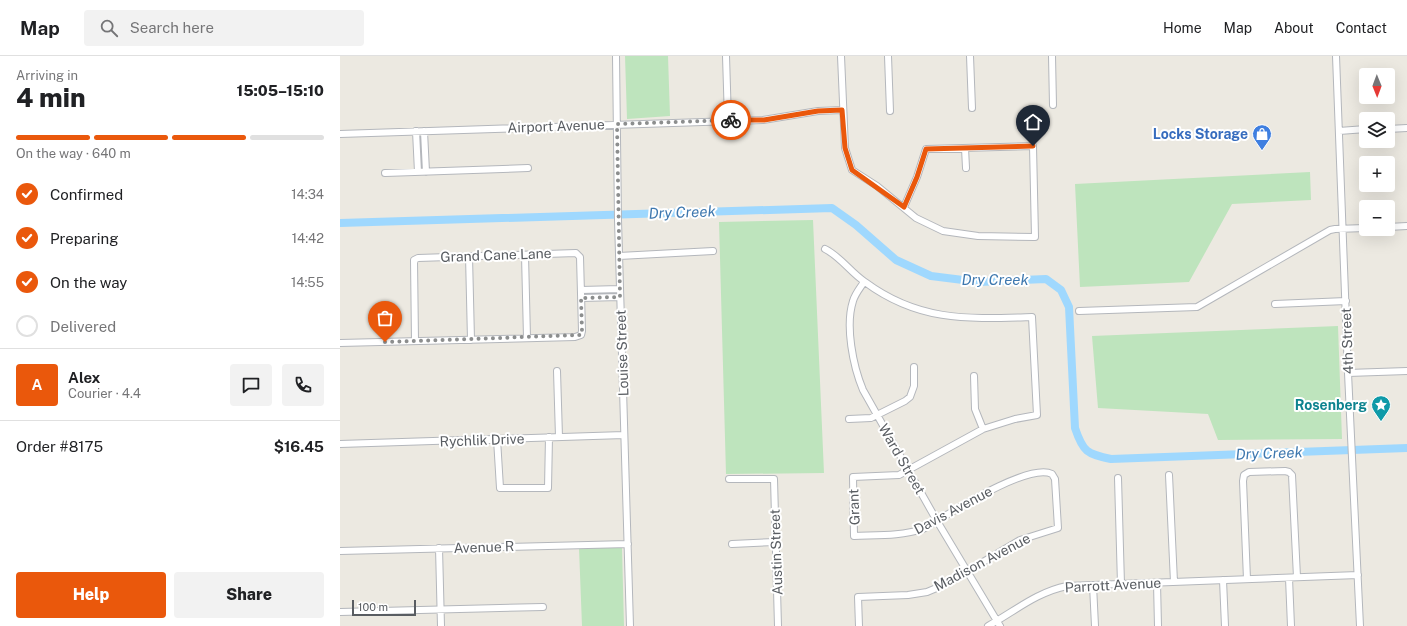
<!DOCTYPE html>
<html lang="en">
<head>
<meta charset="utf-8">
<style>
  :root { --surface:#fff; --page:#f2f2f2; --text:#202124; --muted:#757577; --line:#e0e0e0; --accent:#ea580c }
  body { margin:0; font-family:"Public Sans",sans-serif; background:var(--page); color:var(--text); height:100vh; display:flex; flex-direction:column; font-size:15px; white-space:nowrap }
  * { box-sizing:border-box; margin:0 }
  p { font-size:13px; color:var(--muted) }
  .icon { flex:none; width:22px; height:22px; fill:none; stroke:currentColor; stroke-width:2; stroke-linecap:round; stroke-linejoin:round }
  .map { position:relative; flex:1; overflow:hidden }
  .panel { display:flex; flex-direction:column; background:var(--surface); width:340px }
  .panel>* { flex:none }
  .needle { width:26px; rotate:179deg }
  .buttons { position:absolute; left:1019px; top:12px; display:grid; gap:8px }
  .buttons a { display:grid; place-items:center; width:36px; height:36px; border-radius:4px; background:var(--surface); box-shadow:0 4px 16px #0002; font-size:20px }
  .scale { position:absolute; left:12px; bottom:10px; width:64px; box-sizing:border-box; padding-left:4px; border:2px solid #595d62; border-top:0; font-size:11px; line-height:14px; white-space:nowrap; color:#595d62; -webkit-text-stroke:3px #fff; paint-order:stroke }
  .pin { position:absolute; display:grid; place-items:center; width:34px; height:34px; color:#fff; margin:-41px -17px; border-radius:50% 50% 50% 0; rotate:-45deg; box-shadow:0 0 4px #0007 }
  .pin .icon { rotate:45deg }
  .courier { position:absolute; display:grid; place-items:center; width:40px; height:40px; margin:-20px; border:3px solid #ea580c; border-radius:50%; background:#fff; color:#222; box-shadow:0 1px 5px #0007 }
  .headline em { font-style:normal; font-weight:800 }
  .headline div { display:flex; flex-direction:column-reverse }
  .headline { display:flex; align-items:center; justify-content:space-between; height:68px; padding:0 16px }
  h1 { font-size:26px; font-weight:800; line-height:30px }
  .bar { display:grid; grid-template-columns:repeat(4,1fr); gap:6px 4px; align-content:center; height:48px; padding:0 16px }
  .bar i { height:5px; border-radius:3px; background:var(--line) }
  .bar .on { background:var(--accent) }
  .bar p { grid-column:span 4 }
  .line { display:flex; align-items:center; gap:10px; padding:0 16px; border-top:1px solid var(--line) }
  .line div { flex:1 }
  .round { display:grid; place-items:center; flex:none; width:42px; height:42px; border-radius:4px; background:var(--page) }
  ol { padding:0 16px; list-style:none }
  li { display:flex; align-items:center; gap:12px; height:44px }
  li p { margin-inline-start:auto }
  li .icon { padding:4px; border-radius:50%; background:var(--accent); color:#fff; stroke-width:4 }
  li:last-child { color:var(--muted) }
  li i { width:22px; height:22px; border:2px solid var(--line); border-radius:50% }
  .primary-button { display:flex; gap:8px; margin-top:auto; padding:8px 16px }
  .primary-button a { flex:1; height:46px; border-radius:4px; background:var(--accent); color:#fff; font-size:16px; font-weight:800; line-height:46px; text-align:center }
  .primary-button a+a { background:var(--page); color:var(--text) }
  header { display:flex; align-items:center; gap:24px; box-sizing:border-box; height:56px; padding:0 20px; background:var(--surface); border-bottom:1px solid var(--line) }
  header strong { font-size:19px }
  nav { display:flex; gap:22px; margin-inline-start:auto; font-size:14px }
  .search { width:280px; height:36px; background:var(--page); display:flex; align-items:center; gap:10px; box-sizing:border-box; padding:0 14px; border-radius:4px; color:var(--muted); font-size:15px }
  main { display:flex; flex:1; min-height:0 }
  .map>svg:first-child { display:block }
  .green { fill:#bee4bd }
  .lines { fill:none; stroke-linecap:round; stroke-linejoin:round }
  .river { stroke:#9fd8fe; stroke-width:8 }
  .minor-casing { stroke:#b4b7bc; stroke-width:8 }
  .minor { stroke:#fff; stroke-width:6 }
  .done { stroke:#8c8e8e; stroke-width:4; stroke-dasharray:0 7.2 }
  .route { stroke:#ea580c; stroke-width:5 }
  .labels { text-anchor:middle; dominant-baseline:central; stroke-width:4; stroke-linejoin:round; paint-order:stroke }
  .street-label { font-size:14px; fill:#595d62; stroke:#fff }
  .shop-label { font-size:14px; font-weight:bold; fill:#366cbe; stroke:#fff; text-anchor:end }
  .culture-label { font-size:14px; font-weight:bold; fill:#0d838f; stroke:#fff; text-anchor:end }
  .water-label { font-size:15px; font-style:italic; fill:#3e78af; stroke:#fff }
</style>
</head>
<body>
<header>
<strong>Map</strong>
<div class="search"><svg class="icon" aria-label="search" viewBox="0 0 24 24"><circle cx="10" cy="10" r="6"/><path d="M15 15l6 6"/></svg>Search here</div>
<nav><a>Home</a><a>Map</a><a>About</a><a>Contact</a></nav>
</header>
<main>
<section class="panel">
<div class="headline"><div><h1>4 min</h1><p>Arriving in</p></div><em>15:05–15:10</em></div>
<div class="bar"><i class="on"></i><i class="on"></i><i class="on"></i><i></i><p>On the way · 640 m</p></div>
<ol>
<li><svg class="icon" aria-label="check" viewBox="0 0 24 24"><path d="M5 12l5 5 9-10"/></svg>Confirmed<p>14:34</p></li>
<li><svg class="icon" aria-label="check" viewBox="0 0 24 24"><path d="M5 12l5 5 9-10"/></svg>Preparing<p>14:42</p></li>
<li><svg class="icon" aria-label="check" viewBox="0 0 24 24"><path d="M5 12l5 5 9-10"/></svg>On the way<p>14:55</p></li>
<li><i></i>Delivered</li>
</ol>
<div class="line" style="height:72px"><b class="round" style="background:var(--accent);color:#fff">A</b><div><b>Alex</b><p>Courier · 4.4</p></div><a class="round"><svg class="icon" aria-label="chat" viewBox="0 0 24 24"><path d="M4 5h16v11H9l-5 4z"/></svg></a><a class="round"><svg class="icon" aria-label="phone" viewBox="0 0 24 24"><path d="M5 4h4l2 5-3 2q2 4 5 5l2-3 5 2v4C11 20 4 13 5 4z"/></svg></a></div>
<div class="line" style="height:52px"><div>Order #8175</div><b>$16.45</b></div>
<div class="primary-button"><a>Help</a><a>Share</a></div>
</section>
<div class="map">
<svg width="1067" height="570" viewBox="0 0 1067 570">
  <rect width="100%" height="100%" fill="#ece9e1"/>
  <path class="green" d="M285,0H328L330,60L287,63Z
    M970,116L971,144L892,148L849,226L740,231L735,128Z
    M473,164L484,417L386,418L379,166Z
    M998,270L1002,383L878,384L868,358L758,352L752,280Z
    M239,492H282L284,570H242Z"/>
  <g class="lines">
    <path class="river" d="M0,167L492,152L516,169L556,204L591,220L639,226L706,223L721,234L729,251L735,372C743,396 747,398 771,403L1067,392"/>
    <defs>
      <path id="minor" d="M276,0L278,164L290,570
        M386,0L388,64
        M501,0L505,92L512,114L537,130L576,162L603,175L638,180L695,181L693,90L586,93L577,121L564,151
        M548,0L550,55
        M630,0L632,52
        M712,0L713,49
        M996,0L1008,317L1020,570
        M1048,73L1067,72
        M76,75L78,116
        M84,75L86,116
        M999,75L1026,73
        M0,78L423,64L478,55L502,54
        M625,92L626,112
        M45,117L188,112
        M1048,171L1067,170
        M485,193C501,201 510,216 525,226C579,266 628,263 692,261L697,359L675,363L643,373L559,419L513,421L514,480C538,479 561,480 583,473C606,460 688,406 712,418L715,423L718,472L680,484L606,528L587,536L568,539L518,541L519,570
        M185,199L187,282
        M129,200L131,284
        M279,200L373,195
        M524,226C520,232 515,238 513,245C505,270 513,310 523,334L597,465L660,570
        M241,234L280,233
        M241,242L280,241
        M935,248L1006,245
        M739,255L857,251L990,174L995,173L1026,172
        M0,287L235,281L241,279L242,275L240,201L236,197L78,202L74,204L75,285
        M217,315L219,381
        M1008,317L1067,315
        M634,320L635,353L643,373
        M509,363L531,362L565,345L570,341L574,330V311
        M157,383L160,432H208L209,381
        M0,388L284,379
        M829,419L834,526
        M778,422L781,528
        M389,423H434L438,570
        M392,488L435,486
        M99,492L101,570
        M0,495L288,488
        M949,522L951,570
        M907,523L903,425L904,419L909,416L945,415L949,416L952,419L957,521
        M883,524L885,570
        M817,527L818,570
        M753,529L755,570
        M0,556L203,551
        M648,570C675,555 697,536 727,530L1018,519"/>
    </defs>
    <use href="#minor" class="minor-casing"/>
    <use href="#minor" class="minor"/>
  </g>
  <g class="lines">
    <path class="done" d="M45,286L241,279L242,275L241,242L280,241L277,68L391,64"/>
    <path class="route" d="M391,64H424L478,55L502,54L505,92L512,114L564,151L577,121L586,93L693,90"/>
  </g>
  <defs>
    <symbol id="shop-pin" viewBox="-11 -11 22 30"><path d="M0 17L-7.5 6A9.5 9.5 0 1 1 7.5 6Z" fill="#3f7fe0" stroke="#fff"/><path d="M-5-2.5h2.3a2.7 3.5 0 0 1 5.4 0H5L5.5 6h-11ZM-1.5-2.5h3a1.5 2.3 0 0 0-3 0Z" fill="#fff"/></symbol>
    <symbol id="sight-pin" viewBox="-11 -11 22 30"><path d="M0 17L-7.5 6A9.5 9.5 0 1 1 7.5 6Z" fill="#0f9aa8" stroke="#fff"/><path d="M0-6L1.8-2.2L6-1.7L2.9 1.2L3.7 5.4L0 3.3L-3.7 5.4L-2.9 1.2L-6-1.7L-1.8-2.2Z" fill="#fff"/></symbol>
  </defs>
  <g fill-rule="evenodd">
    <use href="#shop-pin" x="911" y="67" width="22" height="30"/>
    <use href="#sight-pin" x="1030" y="338" width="22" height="30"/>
  </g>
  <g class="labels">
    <g class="street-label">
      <text transform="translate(216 70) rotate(-2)">Airport Avenue</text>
      <text transform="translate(156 199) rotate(-2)">Grand Cane Lane</text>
      <text transform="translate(1007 285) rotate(-92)">4th Street</text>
      <text transform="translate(282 297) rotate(-92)">Louise Street</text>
      <text transform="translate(142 384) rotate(-2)">Rychlik Drive</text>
      <text transform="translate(562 403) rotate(60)">Ward Street</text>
      <text transform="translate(514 451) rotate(-92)">Grant</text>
      <text transform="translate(613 454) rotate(-28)">Davis Avenue</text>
      <text transform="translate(144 491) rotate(-2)">Avenue R</text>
      <text transform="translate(436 496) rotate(-92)">Austin Street</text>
      <text transform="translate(642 506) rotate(-28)">Madison Avenue</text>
      <text transform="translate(773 529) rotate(-3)">Parrott Avenue</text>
    </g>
    <g class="shop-label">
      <text x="908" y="78">Locks Storage</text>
    </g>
    <g class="culture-label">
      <text x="1027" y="349">Rosenberg</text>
    </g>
    <g class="water-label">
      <text transform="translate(342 156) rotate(-2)">Dry Creek</text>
      <text x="655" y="223">Dry Creek</text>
      <text transform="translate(929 397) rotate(-2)">Dry Creek</text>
    </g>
  </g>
</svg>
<div class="buttons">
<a><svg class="needle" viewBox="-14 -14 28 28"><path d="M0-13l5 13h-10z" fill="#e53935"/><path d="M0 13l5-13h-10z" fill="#757577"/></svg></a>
<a><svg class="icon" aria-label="layers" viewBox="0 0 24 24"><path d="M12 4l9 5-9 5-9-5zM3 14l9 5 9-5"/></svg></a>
<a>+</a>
<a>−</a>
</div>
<div class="scale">100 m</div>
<div class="pin" style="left:45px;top:286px;background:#ea580c"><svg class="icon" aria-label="bag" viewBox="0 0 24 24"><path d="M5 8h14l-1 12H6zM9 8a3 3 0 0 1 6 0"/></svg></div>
<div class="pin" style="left:693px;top:90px;background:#1f2937"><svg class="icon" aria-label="home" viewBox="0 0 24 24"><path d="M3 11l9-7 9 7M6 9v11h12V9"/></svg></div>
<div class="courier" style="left:391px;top:64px"><svg class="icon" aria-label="bike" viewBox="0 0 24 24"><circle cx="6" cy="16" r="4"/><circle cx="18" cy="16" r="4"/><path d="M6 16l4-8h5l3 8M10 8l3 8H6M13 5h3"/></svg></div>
</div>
</main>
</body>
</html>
